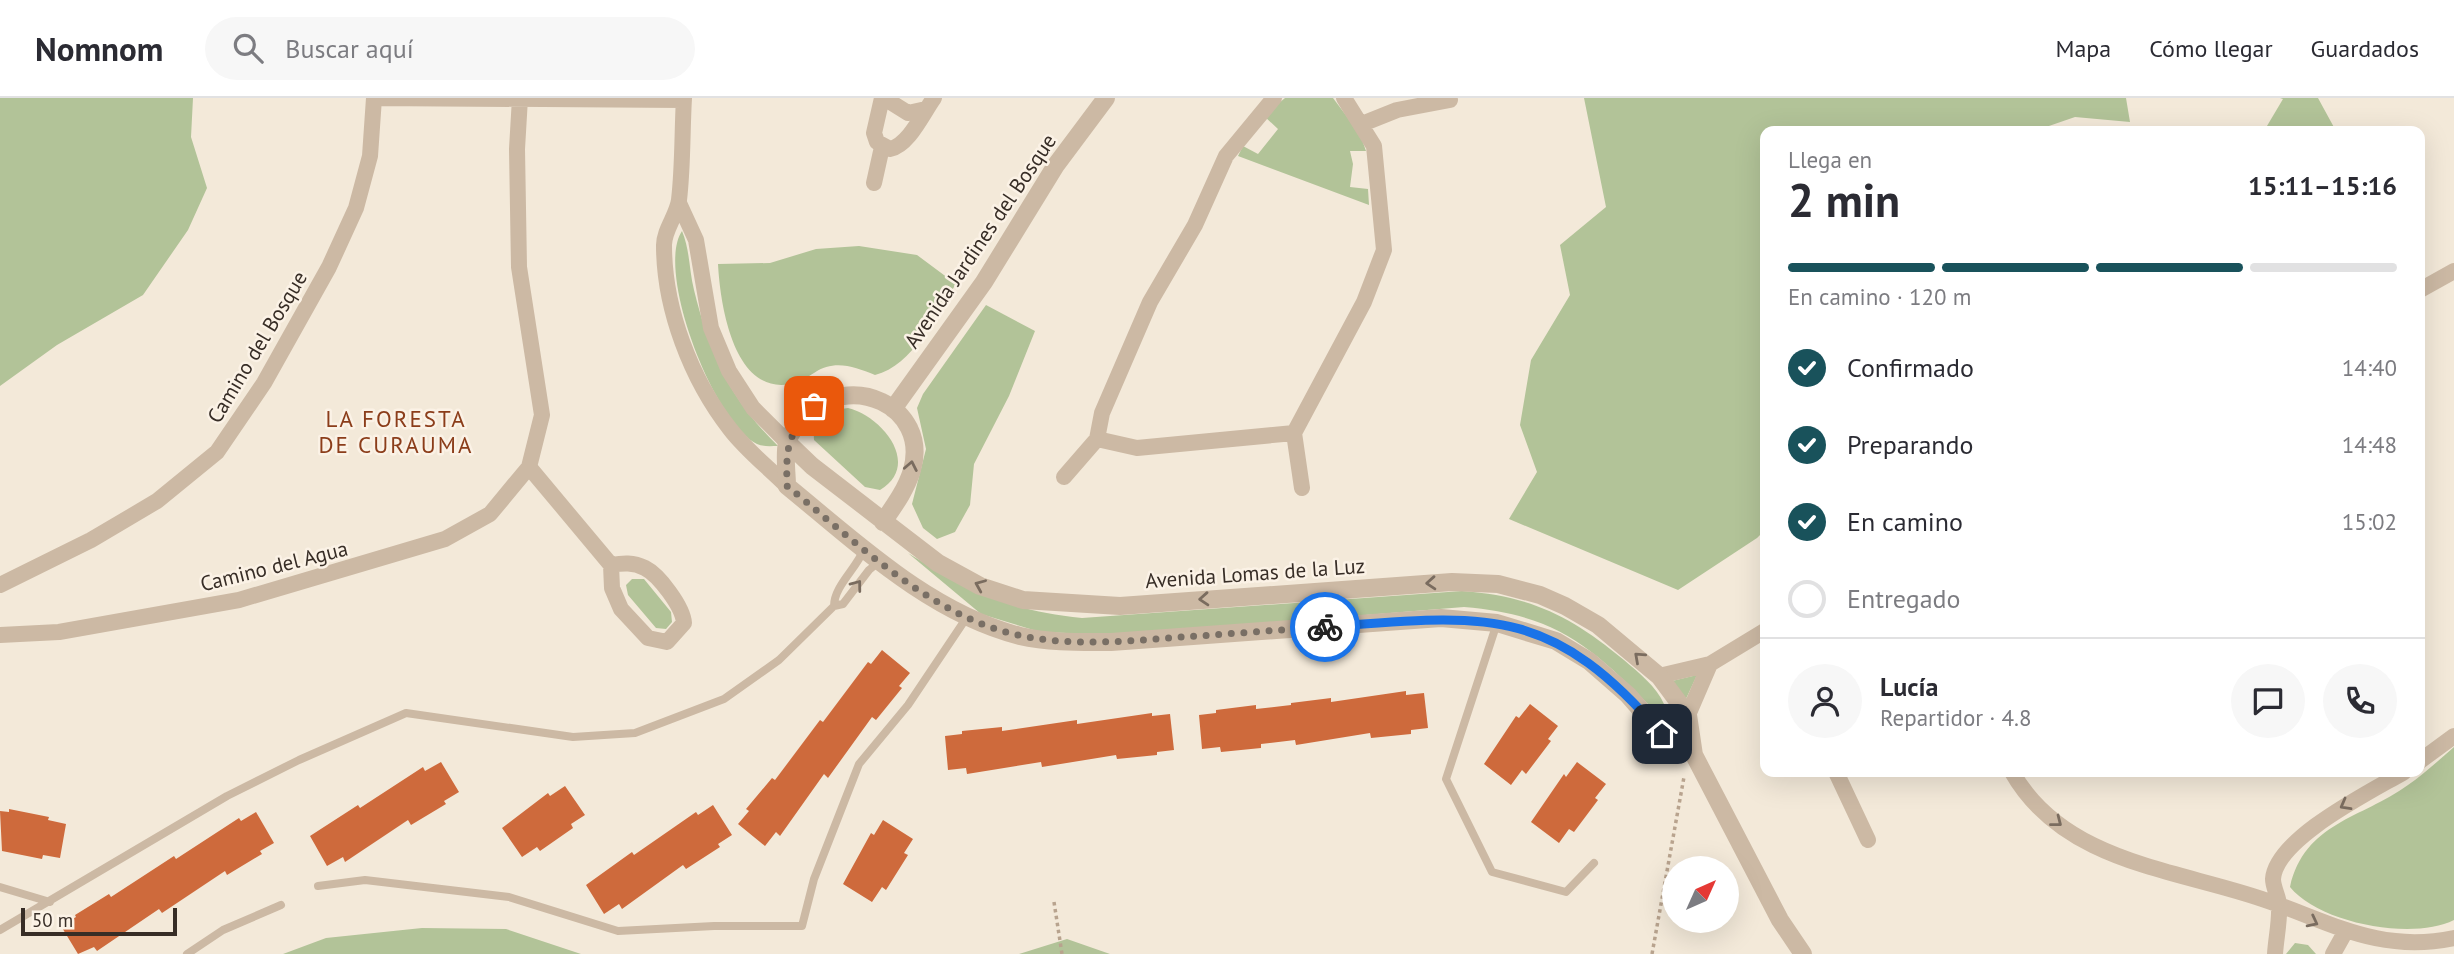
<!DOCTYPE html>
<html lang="es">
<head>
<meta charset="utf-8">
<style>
  :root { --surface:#fff; --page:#f7f7f7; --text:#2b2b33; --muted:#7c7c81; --line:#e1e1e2; --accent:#19525b }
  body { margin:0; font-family:"PT Sans",sans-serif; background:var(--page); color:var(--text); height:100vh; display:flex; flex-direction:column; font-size:26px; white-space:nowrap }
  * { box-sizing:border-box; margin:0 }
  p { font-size:23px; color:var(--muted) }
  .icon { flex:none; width:38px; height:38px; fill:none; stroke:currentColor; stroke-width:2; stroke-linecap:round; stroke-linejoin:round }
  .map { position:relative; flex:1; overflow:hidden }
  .panel { position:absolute; left:1760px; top:28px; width:665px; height:651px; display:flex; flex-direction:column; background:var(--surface); border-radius:14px; box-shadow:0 7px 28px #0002 }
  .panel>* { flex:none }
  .needle { width:46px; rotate:45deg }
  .controls { position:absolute; left:1662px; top:758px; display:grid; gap:14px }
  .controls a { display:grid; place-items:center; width:77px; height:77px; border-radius:50%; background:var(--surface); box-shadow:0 7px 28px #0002; font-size:35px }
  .scale { position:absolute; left:21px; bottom:18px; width:156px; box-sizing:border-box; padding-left:7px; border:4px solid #372d26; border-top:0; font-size:19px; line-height:24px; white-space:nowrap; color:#372d26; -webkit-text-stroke:5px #fbf2e6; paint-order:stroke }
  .pin { position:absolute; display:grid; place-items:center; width:60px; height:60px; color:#fff; margin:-30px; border-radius:14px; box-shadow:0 4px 10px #0006 }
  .courier { position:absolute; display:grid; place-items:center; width:70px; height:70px; margin:-35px; border:5px solid #1a73e8; border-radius:50%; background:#fff; color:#222; box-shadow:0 2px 9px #0007 }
  .head em { font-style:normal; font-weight:700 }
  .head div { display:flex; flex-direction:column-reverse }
  .head { display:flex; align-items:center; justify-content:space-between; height:119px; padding:0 28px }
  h1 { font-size:46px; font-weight:700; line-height:52px }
  .bar { display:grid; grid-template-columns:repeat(4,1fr); gap:10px 7px; align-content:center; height:84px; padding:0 28px }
  .bar i { height:9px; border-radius:5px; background:var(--line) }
  .bar .selected { background:var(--accent) }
  .bar p { grid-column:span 4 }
  .line { display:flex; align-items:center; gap:18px; padding:0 28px; border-top:2px solid var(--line) }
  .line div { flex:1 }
  .round { display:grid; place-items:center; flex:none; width:74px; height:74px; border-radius:37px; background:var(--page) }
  ol { padding:0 28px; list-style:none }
  li { display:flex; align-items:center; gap:21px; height:77px }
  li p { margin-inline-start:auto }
  li .icon { padding:7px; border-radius:50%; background:var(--accent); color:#fff; stroke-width:4 }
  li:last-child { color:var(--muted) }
  li i { width:38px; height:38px; border:4px solid var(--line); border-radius:50% }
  header { display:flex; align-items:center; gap:42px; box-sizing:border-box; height:98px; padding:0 35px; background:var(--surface); border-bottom:2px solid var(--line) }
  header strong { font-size:33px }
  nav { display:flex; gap:38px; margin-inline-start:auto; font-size:24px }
  .search { width:490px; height:63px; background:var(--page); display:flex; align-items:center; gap:18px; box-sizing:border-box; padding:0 24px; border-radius:38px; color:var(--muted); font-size:26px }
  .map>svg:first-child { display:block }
  .green { fill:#b2c398 }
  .building { fill:#ce6a3c }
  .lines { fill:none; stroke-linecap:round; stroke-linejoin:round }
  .path { stroke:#b8a38e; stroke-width:3.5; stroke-dasharray:3.5 3.5; stroke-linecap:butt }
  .service { stroke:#ccb9a4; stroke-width:8 }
  .minor { stroke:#ccb9a4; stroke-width:16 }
  .tertiary { stroke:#ccb9a4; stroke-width:18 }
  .oneway { stroke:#7a6c5f }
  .done { stroke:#796f65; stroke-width:7; stroke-dasharray:0 12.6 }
  .route { stroke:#1a73e8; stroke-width:9 }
  .labels { text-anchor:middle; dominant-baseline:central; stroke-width:5; stroke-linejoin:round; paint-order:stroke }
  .street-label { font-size:21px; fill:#372d26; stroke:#fbf2e6 }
  .neighbourhood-label { font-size:23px; letter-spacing:2px; fill:#8b3d1a; stroke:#fbf2e6 }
</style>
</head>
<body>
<header>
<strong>Nomnom</strong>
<div class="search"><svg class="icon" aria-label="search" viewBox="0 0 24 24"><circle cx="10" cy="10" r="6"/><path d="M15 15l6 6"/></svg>Buscar aquí</div>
<nav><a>Mapa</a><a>Cómo llegar</a><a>Guardados</a></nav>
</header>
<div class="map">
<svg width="2454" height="856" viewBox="0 0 2454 856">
  <rect width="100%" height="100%" fill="#f3e9d9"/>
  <path class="green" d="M0,0H193L191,39L207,90L188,132L143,197L57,247L0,288Z
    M1285,0H1333L1360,36L1366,53H1350L1353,66L1350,89L1368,91L1369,107L1238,58L1243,48L1258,56L1278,31L1264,18Z
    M1584,0H2126L2130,24L2075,19L2046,29L2048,33H1766V431L1757,440L1678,492L1509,421L1537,374L1520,327L1531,262L1570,197L1560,147L1606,109Z
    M2280,0H2318L2336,33H2264L2283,1Z
    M682,133C690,152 689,172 694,192C710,257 730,301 778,348C771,348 764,349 757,346C714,325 655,173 682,133Z
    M859,148L917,157L956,186C936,216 913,268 875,277C854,269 835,261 814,275C806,280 799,285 790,286C733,297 720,204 718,166L770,165L816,151Z
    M986,207L1035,233L1009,298L974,366L970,407L955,434L937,441L923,430L912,406L926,351L917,310L923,296Z
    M848,310C882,318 922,367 880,392L865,389L814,342C812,320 829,312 848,310Z
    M908,455C970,493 1009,513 1082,520L1462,493C1531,498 1571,518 1624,562C1638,574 1657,589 1664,606L1658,614L1654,612C1591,548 1557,517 1464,509L1120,537L1040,534L981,516Z
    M632,481H644L671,514L672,524L666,531L656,530L628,497L626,487Z
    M1697,577L1685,603L1672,583Z
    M2454,649V822C2412,843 2319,825 2290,789C2305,724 2361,721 2408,687C2424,676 2439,662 2454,649Z
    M422,830L506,831L581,856H283L326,840Z
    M1067,841L1110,856H1019Z
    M2295,845L2308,847L2316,856H2286Z"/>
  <path class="building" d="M882,552L910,575L899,588L902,590L876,622L872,619L828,680L824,676L780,738L776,734L765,748L738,726L749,713L746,711L772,680L775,682L820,622L823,624L868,564L871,566Z
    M1406,593V597L1424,595L1428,630L1411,632V636L1371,640L1370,635L1296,647L1295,642L1261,646V650L1221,654L1220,649L1202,651L1199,617L1216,615V612L1256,607V611L1291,607V605L1331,600V604Z
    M1530,606L1558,628L1548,641L1551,643L1526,676L1522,672L1511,687L1484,666L1516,618L1519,620Z
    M1152,615V618L1170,616L1174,652L1157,654V657L1117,661L1116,657L1042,669L1041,664L967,676L966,670L948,672L945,638L962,636V633L1002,629V633L1077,622V626Z
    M441,664L459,694L444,703L446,706L411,727L408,722L345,764L343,759L327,768L310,738L358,707L360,710L423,669L425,673Z
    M1577,664L1606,686L1595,700L1598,702L1574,734L1569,731L1559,745L1531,724L1564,676L1566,679Z
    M565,688L585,717L571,726L573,730L540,753L537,749L522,759L502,730L548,695L550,698Z
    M713,707L732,737L718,746L720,749L686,771L683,767L622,811L619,806L604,816L586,787L632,754L634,757L696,714L698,717Z
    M9,711L49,719L48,722L66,726L60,760L43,757L42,761L2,753L0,713L9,714Z
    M256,714L274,745L260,753L262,756L227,777L225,773L162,815L159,811L97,853L94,849L78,856L61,828L76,819L75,817L109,796L111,799L174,758L176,761L239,720L241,723Z
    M883,722L913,741L904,755L908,757L886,792L882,789L872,804L843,786L871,735L874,737Z"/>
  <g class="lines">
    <path class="path" d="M1054,804L1062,856
      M1652,856L1684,679"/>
    <path class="service" d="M834,508C834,488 857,470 864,451
      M1497,525L1446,681L1492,774L1566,794L1594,765
      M318,788L365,782L509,799L618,833L714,828H802L814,781L859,666L908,607L967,519
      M0,789L50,804
      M0,832L227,698L299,662L406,615L573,639L635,635L724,601L779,562L834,508L843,506L869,472L880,463
      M187,856L223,832L281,807"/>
    <path class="minor" d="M374,0L684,2
      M684,0C682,34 683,68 679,102C677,117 664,132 664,147C664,211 691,281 730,331C746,352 768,369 787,388
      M882,0L874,35L877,44L890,51C909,47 923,15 934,0
      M890,0L892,5L908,15L926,11
      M1362,26L1397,12L1450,2
      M874,85L882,49
      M679,105L696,142L711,230L729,273L753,310L787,344
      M2420,192L2454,173
      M1294,335L1302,390
      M1097,341L1137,350L1294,335L1364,204L1384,152L1374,48L1344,0
      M529,369L611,467L612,490L621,511L648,540L667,544L684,525C683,509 659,477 645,470C633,464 623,465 611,467
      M1064,379L1097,341L1102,315L1150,204L1195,127L1226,58L1274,0
      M0,487L91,442L157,403L217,354L264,285L329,169L356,110L370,58L374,0
      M0,537L59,534L239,502L445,441L490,416L529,369L542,317L519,169L517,51L520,0
      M1659,578L1710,566L1766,532
      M1688,617L1710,566
      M2420,663L2454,638
      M1836,674L1868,742
      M2012,674C2063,764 2174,771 2262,801C2329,823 2378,856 2454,840
      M2275,856C2276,840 2280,823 2279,807C2279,799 2273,790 2273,781C2276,740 2372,693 2404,674
      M2333,856L2343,838"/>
    <path class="tertiary" d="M893,311L984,184L1056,67L1106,0
      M787,344L812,368L938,465L980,488L1023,502L1120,508L1452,484L1498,486L1540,497L1565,508L1598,527L1659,578L1688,617L1694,657L1780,822L1803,856
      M883,424C894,408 906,392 912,372C930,308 849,272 805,318C798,325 790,335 787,345C784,357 787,375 787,388C857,445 930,515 1020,538C1050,545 1081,544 1111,544L1441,520L1497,525L1556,543L1589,563L1628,597L1662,636L1694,657"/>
  </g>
  <defs><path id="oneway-chevron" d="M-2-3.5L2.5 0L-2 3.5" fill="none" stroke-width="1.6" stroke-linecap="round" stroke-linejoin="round" transform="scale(1.75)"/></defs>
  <g class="oneway">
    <use href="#oneway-chevron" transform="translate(911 368) rotate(-79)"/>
    <use href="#oneway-chevron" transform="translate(1431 485) rotate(176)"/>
    <use href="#oneway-chevron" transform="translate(857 487) rotate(-53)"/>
    <use href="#oneway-chevron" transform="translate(980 487) rotate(-157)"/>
    <use href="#oneway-chevron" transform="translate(1204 501) rotate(176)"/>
    <use href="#oneway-chevron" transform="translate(1639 559) rotate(-138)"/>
    <use href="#oneway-chevron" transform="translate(2345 707) rotate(151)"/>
    <use href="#oneway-chevron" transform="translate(2057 724) rotate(38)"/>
    <use href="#oneway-chevron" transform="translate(2313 824) rotate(27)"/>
  </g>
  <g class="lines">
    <path class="done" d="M814,308C787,337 786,349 787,388C846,436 914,501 987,528C1049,551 1116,544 1182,539C1229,536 1277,532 1325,529"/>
    <path class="route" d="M1325,529C1485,517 1550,505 1662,636"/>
  </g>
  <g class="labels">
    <g class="street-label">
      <text transform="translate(980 143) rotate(-56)">Avenida Jardines del Bosque</text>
      <text transform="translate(257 249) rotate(-59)">Camino del Bosque</text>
      <text transform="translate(274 468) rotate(-14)">Camino del Agua</text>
      <text transform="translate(1255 475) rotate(-4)">Avenida Lomas de la Luz</text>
    </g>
    <g class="neighbourhood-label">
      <text x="396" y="320">LA FORESTA<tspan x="396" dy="26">DE CURAUMA</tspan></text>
    </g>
  </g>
</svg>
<div class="controls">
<a><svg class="needle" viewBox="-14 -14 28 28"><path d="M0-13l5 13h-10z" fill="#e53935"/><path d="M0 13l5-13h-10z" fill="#7c7c81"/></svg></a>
</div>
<div class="scale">50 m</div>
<div class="pin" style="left:814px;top:308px;background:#ea580c"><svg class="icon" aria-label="bag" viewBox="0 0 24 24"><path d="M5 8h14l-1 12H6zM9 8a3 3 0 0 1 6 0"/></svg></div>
<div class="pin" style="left:1662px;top:636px;background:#1f2937"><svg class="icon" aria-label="home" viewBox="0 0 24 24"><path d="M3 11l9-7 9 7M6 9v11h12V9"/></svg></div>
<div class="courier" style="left:1325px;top:529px"><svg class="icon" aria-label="bike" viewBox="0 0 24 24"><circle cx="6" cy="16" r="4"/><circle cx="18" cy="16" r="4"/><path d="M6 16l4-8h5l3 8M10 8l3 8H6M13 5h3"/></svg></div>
<section class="panel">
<div class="head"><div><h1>2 min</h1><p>Llega en</p></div><em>15:11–15:16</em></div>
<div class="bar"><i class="selected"></i><i class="selected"></i><i class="selected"></i><i></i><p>En camino · 120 m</p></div>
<ol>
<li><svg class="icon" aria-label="check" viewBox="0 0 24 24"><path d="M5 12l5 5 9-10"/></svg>Confirmado<p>14:40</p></li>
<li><svg class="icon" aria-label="check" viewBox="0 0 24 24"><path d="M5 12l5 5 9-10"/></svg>Preparando<p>14:48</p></li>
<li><svg class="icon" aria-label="check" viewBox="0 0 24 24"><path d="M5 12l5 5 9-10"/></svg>En camino<p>15:02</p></li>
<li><i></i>Entregado</li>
</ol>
<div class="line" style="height:126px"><a class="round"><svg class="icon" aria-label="person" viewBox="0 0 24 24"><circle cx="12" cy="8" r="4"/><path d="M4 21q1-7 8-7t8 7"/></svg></a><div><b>Lucía</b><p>Repartidor · 4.8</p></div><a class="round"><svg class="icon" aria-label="chat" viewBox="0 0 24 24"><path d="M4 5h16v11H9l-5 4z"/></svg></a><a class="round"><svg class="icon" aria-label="phone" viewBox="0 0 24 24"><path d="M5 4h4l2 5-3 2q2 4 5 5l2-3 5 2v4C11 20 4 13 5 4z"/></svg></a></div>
</section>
</div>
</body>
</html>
